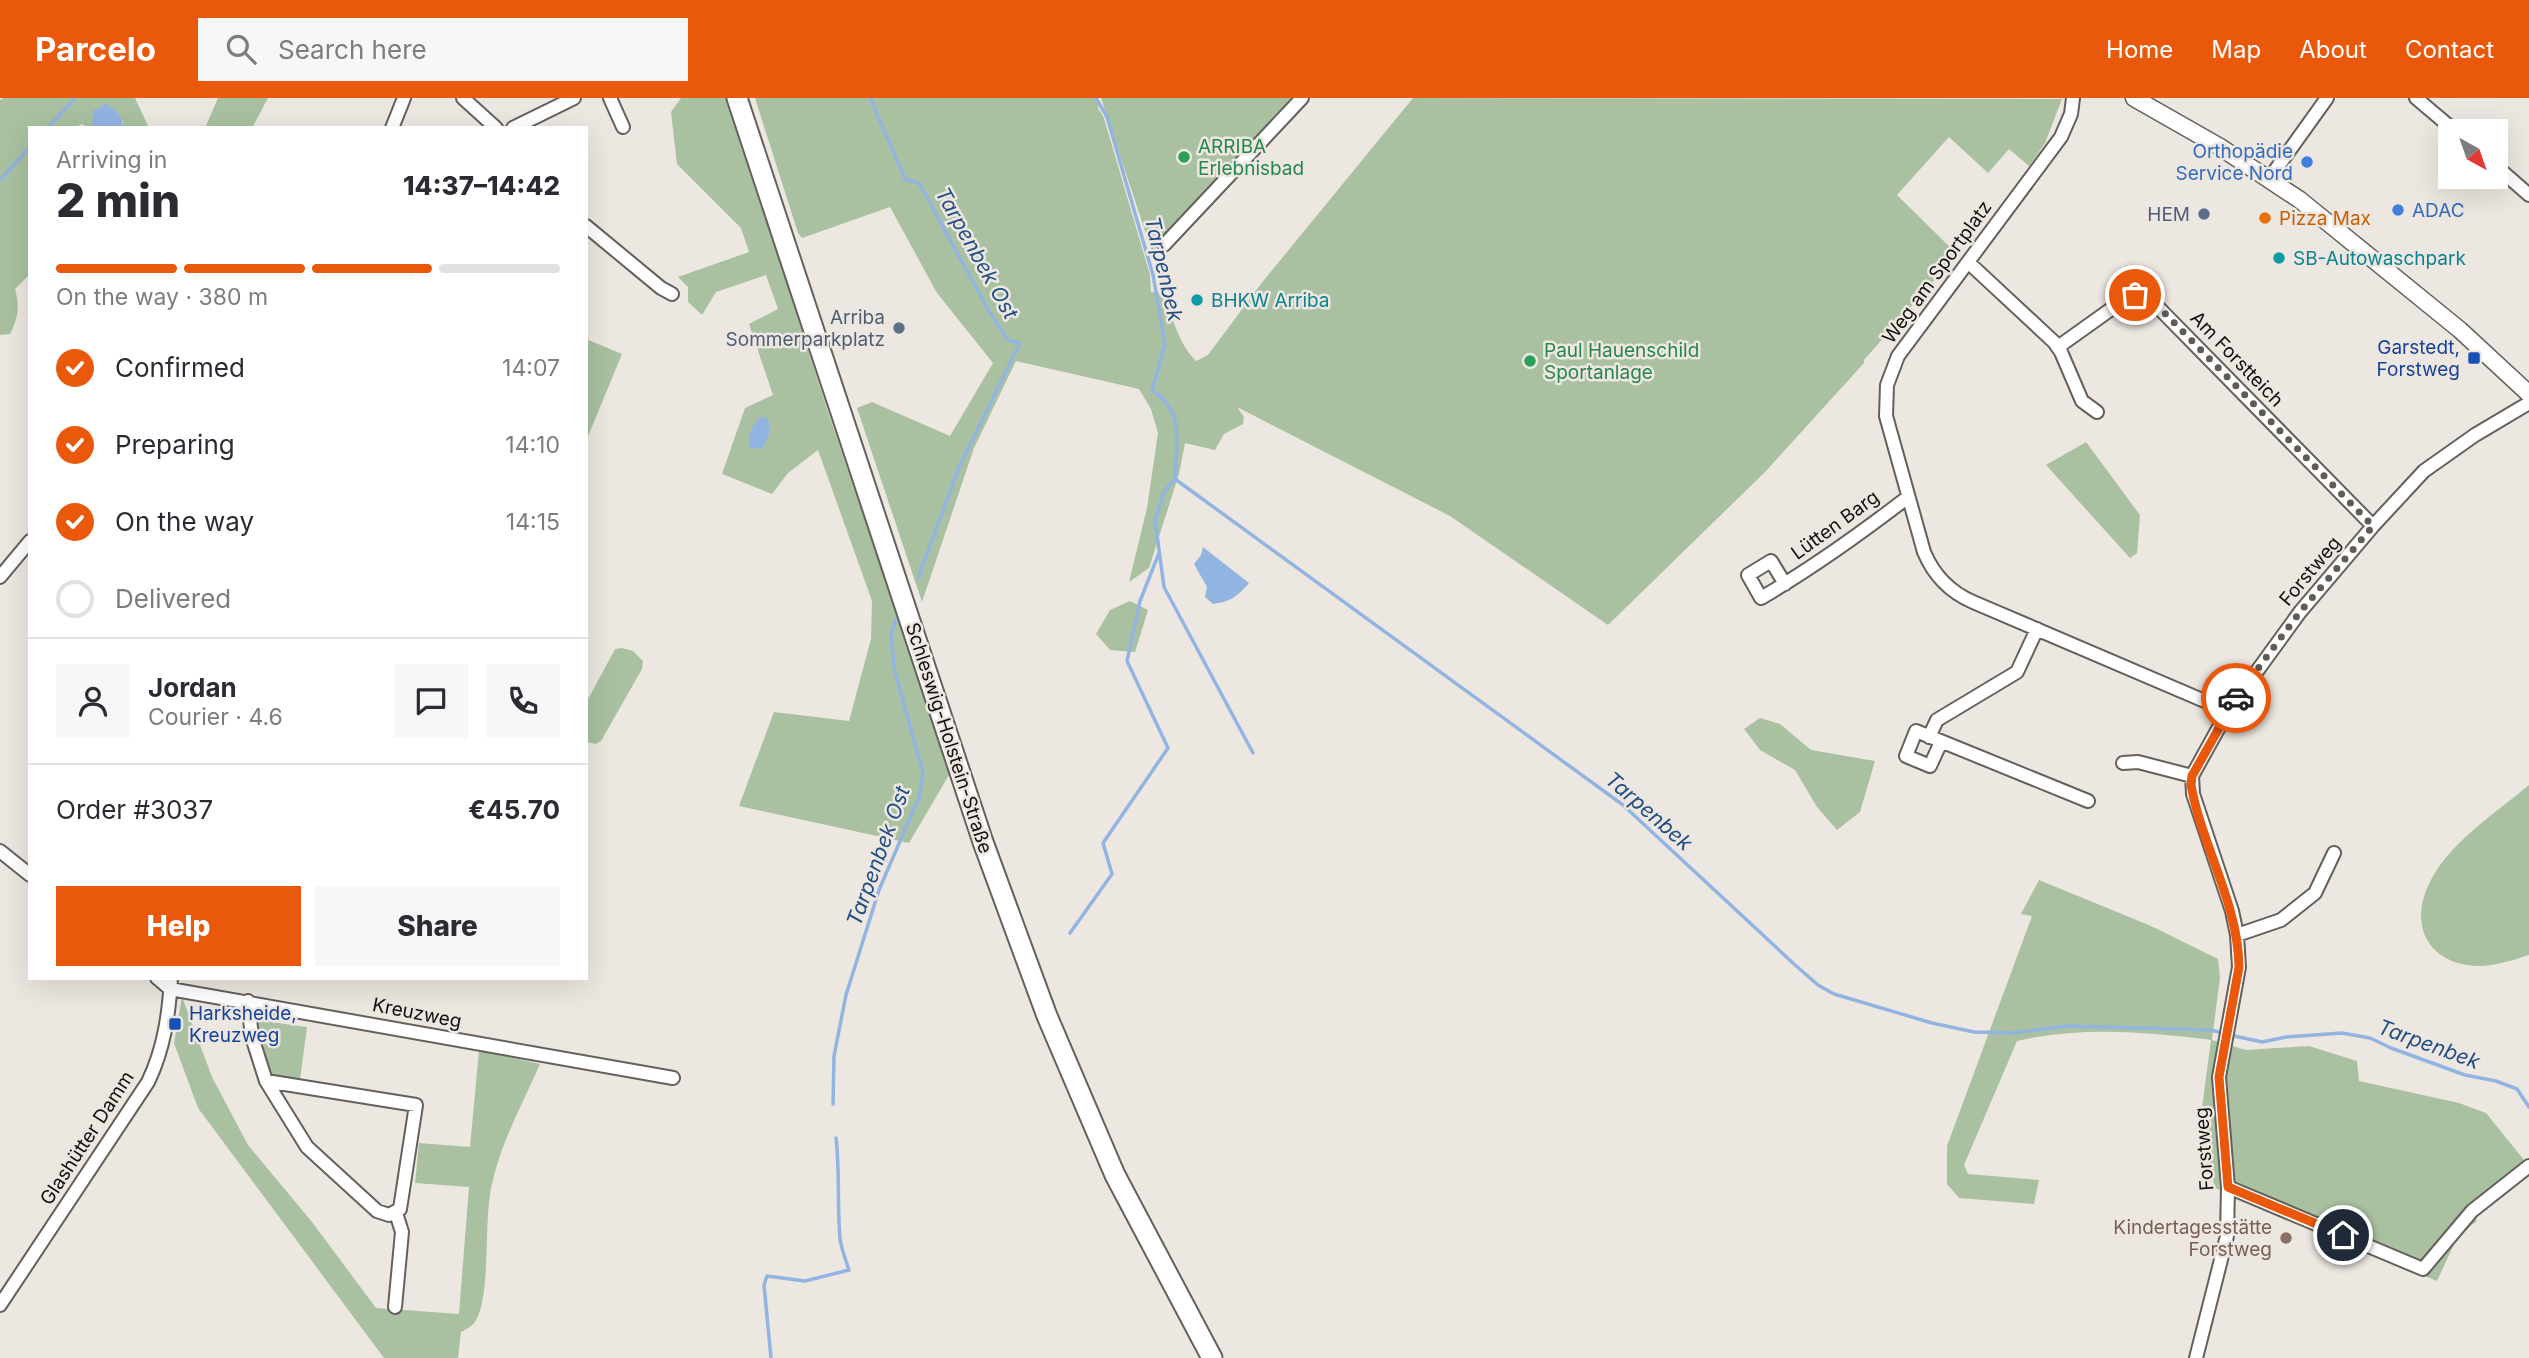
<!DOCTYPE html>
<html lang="en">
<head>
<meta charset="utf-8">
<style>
  :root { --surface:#fff; --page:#f7f7f7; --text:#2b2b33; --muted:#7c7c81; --line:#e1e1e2; --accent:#ea580c }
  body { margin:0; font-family:Inter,sans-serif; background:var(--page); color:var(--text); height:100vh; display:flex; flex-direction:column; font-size:26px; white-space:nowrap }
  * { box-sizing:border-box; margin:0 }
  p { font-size:23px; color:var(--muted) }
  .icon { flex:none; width:38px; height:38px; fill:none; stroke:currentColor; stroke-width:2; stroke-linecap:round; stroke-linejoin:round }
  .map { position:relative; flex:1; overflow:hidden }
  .side { position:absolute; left:28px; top:28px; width:560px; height:854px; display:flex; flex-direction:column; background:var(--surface); border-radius:0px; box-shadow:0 7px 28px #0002 }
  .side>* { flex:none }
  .needle { width:46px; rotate:140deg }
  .tools { position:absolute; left:2438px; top:21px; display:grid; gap:14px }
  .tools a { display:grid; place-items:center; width:70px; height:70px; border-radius:0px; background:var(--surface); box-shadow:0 7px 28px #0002; font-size:35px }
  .pin { position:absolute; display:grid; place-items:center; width:60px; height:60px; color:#fff; margin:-30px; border:4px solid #fff; border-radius:50%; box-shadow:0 2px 7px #0007 }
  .courier { position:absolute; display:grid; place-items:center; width:70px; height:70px; margin:-35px; border:5px solid #ea580c; border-radius:50%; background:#fff; color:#222; box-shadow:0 2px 9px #0007 }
  .overview em { font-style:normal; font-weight:800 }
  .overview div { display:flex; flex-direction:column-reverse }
  .overview { display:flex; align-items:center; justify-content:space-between; height:119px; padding:0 28px }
  h1 { font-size:46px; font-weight:800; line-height:52px }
  .bar { display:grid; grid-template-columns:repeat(4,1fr); gap:10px 7px; align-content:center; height:84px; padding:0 28px }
  .bar i { height:9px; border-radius:5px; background:var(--line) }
  .bar .on { background:var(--accent) }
  .bar p { grid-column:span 4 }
  .line { display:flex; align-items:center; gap:18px; padding:0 28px; border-top:2px solid var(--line) }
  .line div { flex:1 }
  .round { display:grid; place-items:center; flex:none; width:74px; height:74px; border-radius:0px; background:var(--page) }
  ol { padding:0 28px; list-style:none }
  li { display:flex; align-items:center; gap:21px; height:77px }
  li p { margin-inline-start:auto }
  li .icon { padding:7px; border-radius:50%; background:var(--accent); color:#fff; stroke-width:4 }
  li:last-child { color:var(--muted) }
  li i { width:38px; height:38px; border:4px solid var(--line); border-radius:50% }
  .button { display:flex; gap:14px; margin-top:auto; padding:14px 28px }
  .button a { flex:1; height:80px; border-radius:0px; background:var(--accent); color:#fff; font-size:28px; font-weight:800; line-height:80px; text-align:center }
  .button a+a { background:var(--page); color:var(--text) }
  header { display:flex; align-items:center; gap:42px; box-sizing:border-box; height:98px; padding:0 35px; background:var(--accent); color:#fff }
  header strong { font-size:33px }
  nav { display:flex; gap:38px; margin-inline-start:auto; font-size:24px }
  .search { width:490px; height:63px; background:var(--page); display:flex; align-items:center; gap:18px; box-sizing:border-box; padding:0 24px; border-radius:0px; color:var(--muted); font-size:26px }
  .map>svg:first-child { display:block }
  .green { fill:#a9c1a0 }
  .water { fill:#92b4e1 }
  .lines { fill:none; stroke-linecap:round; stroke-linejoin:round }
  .stream { stroke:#92b4e1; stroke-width:3.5 }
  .minor-casing { stroke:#65605b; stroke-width:16 }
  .secondary-casing { stroke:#65605b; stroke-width:19 }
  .primary-casing { stroke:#65605b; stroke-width:23 }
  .minor { stroke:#fff; stroke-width:12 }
  .secondary { stroke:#fff; stroke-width:16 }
  .primary { stroke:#fff; stroke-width:19 }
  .done { stroke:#5f5c58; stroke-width:7; stroke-dasharray:0 12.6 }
  .route { stroke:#ea580c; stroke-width:9 }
  .leisure-dot { fill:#2e9e5b; stroke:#ede7e1; stroke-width:2.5 }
  .shop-dot { fill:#3f7fe0; stroke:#ede7e1; stroke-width:2.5 }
  .service-dot { fill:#5c6f8a; stroke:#ede7e1; stroke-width:2.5 }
  .food-dot { fill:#e8710a; stroke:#ede7e1; stroke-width:2.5 }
  .culture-dot { fill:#0f9aa8; stroke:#ede7e1; stroke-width:2.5 }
  .transit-dot { fill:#1a4fb4; stroke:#ede7e1; stroke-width:2.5 }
  .education-dot { fill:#8d6e63; stroke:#ede7e1; stroke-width:2.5 }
  .labels { text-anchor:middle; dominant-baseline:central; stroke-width:5; stroke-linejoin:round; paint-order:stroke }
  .leisure-label { font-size:19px; fill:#27864d; stroke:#ede7e1; text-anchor:start }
  .shop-label { font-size:19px; fill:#366cbe; stroke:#ede7e1; text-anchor:end }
  .service-label { font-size:19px; fill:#4e5e75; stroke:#ede7e1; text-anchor:end }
  .food-label { font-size:19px; fill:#c56008; stroke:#ede7e1; text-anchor:start }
  .culture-label { font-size:19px; fill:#0d838f; stroke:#ede7e1; text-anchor:start }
  .street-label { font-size:19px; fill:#13110f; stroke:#ede7e1 }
  .transit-label { font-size:19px; fill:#164399; stroke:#ede7e1; text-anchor:end }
  .education-label { font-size:19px; fill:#785e54; stroke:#ede7e1; text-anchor:end }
  .water-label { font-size:21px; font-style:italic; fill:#224e85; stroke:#ede7e1 }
</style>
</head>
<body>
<header>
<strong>Parcelo</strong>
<div class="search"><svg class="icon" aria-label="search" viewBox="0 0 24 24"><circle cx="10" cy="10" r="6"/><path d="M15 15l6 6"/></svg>Search here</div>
<nav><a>Home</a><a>Map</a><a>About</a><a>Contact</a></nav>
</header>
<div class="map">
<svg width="2529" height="1260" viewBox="0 0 2529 1260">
  <rect width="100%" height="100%" fill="#ede7e1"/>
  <path class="green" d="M3,0H135L149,30H123V23L93,26L92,30H87L82,26L74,30H30V176L15,191C20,208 18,220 10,236L0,237V2Z
    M218,0H268L252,30H205Z
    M681,0H727L828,314L943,652L949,677L909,745L739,708L774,614L849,623L871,541L872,503L818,352L788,375L772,396L722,376L745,310L773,297L749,226L778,211L766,177L716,194L702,217L688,204V189L678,179L749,154L741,130L677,66L671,14Z
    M755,0H1098V10L1104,20L1150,177L1151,194L1165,195C1172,219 1178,245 1196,263L1208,257L1260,187L1413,0L2062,1L2045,45L2029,68L2009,51L1988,75L1949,39L1897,97L1957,156L1864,262V265L1765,374L1608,527L1450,418L1237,309L1244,319L1243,326L1224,336L1215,352L1185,345L1179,376L1149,470L1129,484L1147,410L1158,335L1151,311L1139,291L1016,263L974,350L922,504L857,310L872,304L950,338L993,265L937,195L890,109L802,140L798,135Z
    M1101,0H1296L1152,154Z
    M586,241L622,256L586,343Z
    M2086,344L2140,417L2137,455L2130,460L2046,367Z
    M1130,503L1148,512L1135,554L1110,552L1096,536L1110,512Z
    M622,550L633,553L643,563L642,571L601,643L596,646L586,644V605L615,551Z
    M1760,620L1780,626L1811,652L1875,663L1860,714L1837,732L1817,709L1795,672L1760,652L1744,631Z
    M2529,687V857C2514,862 2497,867 2482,868C2428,869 2406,826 2432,780C2452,743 2497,714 2529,687Z
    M2039,782L2151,828L2218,861L2220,879L2212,942L2246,952L2309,948L2357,963L2359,983L2459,1005L2486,1015L2524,1062L2465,1111L2477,1123L2458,1138L2437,1183L2215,1090L2200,1025L2211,942C2148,934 2080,928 2017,943L1964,1067L1968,1076L2039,1082L2034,1106L1959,1100L1947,1086V1048L2032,818L2021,816Z
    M182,899L212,979L248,1047L312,1124L376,1210L459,1216L469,1089L415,1085L419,1045L470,1049L479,952L540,966C523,1005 501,1044 492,1086C483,1121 492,1202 474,1225C471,1229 465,1232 461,1234L458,1260H384L198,1010L174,945Z
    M256,922L307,929L300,982L273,978L259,944Z"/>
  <path class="water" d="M106,6C116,12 123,18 123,30H92L93,13Z
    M762,318L768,321C771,334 769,341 761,351L749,350C748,336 752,327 762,318Z
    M1203,449L1249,485C1238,498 1230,504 1213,506L1205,499L1207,489L1194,466L1201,457Z"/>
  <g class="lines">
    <path class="stream" d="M870,0L905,81L919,85L990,215L1008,242L1020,245L959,369L918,480
      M1096,0L1107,19L1153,177L1165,246L1152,292C1186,315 1176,345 1175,381L1623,707L1794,866L1818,887L1834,896L1932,925L1974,934L2014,935L2067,928L2211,932L2223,935
      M48,30L75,0
      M0,82L30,49
      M1175,381L1164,394L1155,422L1164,489L1253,655
      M1070,835L1112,776L1103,745L1168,650L1127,563L1140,503L1159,455
      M2230,937L2262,944L2286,939L2342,935L2370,940L2391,950L2465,977L2496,983L2517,991L2529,1009
      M833,1006L834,958L846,897L879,792L919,699L923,675L894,570L891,536L896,522
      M771,1260L764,1187L767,1178L805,1183L849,1172C846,1162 841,1151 840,1140C837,1107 840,1074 836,1040"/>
    <defs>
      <path id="minor" d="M463,0L496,30
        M610,0L623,29
        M2073,0L2071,16L2061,39L1898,258L1887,287L1886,318L1924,454C1934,478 1950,494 1973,504L2228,613
        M2416,0L2455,33
        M392,30L404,0
        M513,30L574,0
        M2496,68L2529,97
        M2269,81L2327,0
        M586,128L661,190L672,196
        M1164,147L1302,0
        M1968,164L2054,244L2061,254L2082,303L2097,314
        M2058,249L2128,199L2139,196L2148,199L2373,428
        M0,479L30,443
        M1785,486L1771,463L1748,477L1761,500C1814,469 1860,436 1908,399
        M1929,639L1937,622L2017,574L2037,531
        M1941,644L1930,668L1906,658L1916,633L2088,703
        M2123,665L2138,664L2192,678
        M0,753L30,777
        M2237,837L2281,822L2315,795L2334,755
        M157,880L170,891L673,980
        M248,903L252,939L266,983L307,1049L377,1113L389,1117L400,1111L416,1007L266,983
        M2228,1089L2423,1171L2472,1113L2529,1068
        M0,1207L148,984C164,951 169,916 171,880
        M395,1209L402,1134L396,1115
        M2196,1260L2227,1138L2228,1089L2219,979L2239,869L2237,837L2232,813L2193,696L2192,678L2228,613L2300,514L2373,428L2424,373L2475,337L2529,305"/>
      <path id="secondary" d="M2134,0L2220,49L2300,102L2460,232L2529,296"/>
      <path id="primary" d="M737,0L983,744L1047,918L1115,1077L1212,1260"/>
    </defs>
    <use href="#minor" class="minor-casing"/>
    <use href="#secondary" class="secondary-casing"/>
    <use href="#primary" class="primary-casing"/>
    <use href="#minor" class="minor"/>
    <use href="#secondary" class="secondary"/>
    <use href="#primary" class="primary"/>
  </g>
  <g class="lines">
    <path class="done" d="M2135,197H2145L2151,201L2373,428L2300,514L2236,600"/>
    <path class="route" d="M2236,600L2192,678L2191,687C2202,749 2238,804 2239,869L2219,979L2228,1089L2343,1137"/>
  </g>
  <g class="leisure-dot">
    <circle cx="1184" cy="59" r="7"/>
    <circle cx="1530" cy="263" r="7"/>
  </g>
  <g class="shop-dot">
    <circle cx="2307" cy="64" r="7"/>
    <circle cx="2398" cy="112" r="7"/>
  </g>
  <g class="service-dot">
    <circle cx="2204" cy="116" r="7"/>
    <circle cx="899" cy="230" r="7"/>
  </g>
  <circle class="food-dot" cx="2265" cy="120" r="7"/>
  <g class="culture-dot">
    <circle cx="2279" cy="160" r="7"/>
    <circle cx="1197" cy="202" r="7"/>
  </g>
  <g class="transit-dot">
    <rect x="2467" y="253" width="14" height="14" rx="3.5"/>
    <rect x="168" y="919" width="14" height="14" rx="3.5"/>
  </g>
  <circle class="education-dot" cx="2286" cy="1140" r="7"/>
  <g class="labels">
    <g class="leisure-label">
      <text x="1198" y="48">ARRIBA<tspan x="1198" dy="22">Erlebnisbad</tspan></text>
      <text x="1544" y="252">Paul Hauenschild<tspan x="1544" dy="22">Sportanlage</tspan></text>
    </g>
    <g class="shop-label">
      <text x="2293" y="53">Orthopädie<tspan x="2293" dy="22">Service Nord</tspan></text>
      <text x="2412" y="112" text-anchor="start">ADAC</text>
    </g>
    <g class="service-label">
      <text x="2190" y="116">HEM</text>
      <text x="885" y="219">Arriba<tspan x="885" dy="22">Sommerparkplatz</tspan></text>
    </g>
    <g class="food-label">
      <text x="2279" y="120">Pizza Max</text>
    </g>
    <g class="culture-label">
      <text x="2293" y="160">SB-Autowaschpark</text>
      <text x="1211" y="202">BHKW Arriba</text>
    </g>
    <g class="street-label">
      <text transform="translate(1937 174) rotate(-54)">Weg am Sportplatz</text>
      <text transform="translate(2237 261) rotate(46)">Am Forstteich</text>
      <text transform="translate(1835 427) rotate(-36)">Lütten Barg</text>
      <text transform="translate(2310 473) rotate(-50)">Forstweg</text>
      <text transform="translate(949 640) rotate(72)">Schleswig-Holstein-Straße</text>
      <text transform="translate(417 915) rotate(11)">Kreuzweg</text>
      <text transform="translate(87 1040) rotate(-57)">Glashütter Damm</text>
      <text transform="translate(2204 1051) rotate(-94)">Forstweg</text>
    </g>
    <g class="transit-label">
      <text x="2460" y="249">Garstedt,<tspan x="2460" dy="22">Forstweg</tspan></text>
      <text x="189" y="915" text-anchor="start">Harksheide,<tspan x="189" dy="22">Kreuzweg</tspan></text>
    </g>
    <g class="education-label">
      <text x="2272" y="1129">Kindertagesstätte<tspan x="2272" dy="22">Forstweg</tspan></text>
    </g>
    <g class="water-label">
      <text transform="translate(977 155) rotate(61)">Tarpenbek Ost</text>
      <text transform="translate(1164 171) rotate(77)">Tarpenbek</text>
      <text transform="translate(1649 713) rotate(41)">Tarpenbek</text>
      <text transform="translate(878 758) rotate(-70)">Tarpenbek Ost</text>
      <text transform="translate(2429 946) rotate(20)">Tarpenbek</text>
    </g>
  </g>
</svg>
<div class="tools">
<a><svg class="needle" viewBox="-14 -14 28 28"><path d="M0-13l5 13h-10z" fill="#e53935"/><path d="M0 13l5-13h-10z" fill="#7c7c81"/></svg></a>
</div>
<div class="pin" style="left:2135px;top:197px;background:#ea580c"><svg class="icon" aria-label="bag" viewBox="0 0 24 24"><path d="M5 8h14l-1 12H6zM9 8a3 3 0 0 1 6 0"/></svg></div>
<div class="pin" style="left:2343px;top:1137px;background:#1f2937"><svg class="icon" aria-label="home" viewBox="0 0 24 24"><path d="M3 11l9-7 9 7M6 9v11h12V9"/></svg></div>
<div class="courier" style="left:2236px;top:600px"><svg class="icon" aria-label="car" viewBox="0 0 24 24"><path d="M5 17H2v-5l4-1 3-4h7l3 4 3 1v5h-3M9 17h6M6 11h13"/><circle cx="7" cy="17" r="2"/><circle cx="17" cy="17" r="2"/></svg></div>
<section class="side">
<div class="overview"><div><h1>2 min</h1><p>Arriving in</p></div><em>14:37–14:42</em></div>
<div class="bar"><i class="on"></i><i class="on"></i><i class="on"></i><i></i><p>On the way · 380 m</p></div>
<ol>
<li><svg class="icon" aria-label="check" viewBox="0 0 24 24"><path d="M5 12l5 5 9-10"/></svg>Confirmed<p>14:07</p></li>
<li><svg class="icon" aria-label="check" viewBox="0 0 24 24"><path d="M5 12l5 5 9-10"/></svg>Preparing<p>14:10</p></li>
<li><svg class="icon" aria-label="check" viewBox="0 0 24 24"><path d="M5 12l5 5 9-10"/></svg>On the way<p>14:15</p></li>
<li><i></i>Delivered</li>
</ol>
<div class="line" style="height:126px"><a class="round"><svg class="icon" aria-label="person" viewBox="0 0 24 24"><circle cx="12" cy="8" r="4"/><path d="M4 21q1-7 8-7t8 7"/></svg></a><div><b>Jordan</b><p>Courier · 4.6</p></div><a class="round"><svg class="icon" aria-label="chat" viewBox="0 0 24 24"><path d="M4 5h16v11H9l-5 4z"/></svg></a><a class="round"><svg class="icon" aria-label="phone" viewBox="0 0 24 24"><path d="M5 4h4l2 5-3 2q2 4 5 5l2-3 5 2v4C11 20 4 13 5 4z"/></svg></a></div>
<div class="line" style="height:91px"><div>Order #3037</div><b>€45.70</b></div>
<div class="button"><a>Help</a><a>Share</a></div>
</section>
</div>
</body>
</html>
